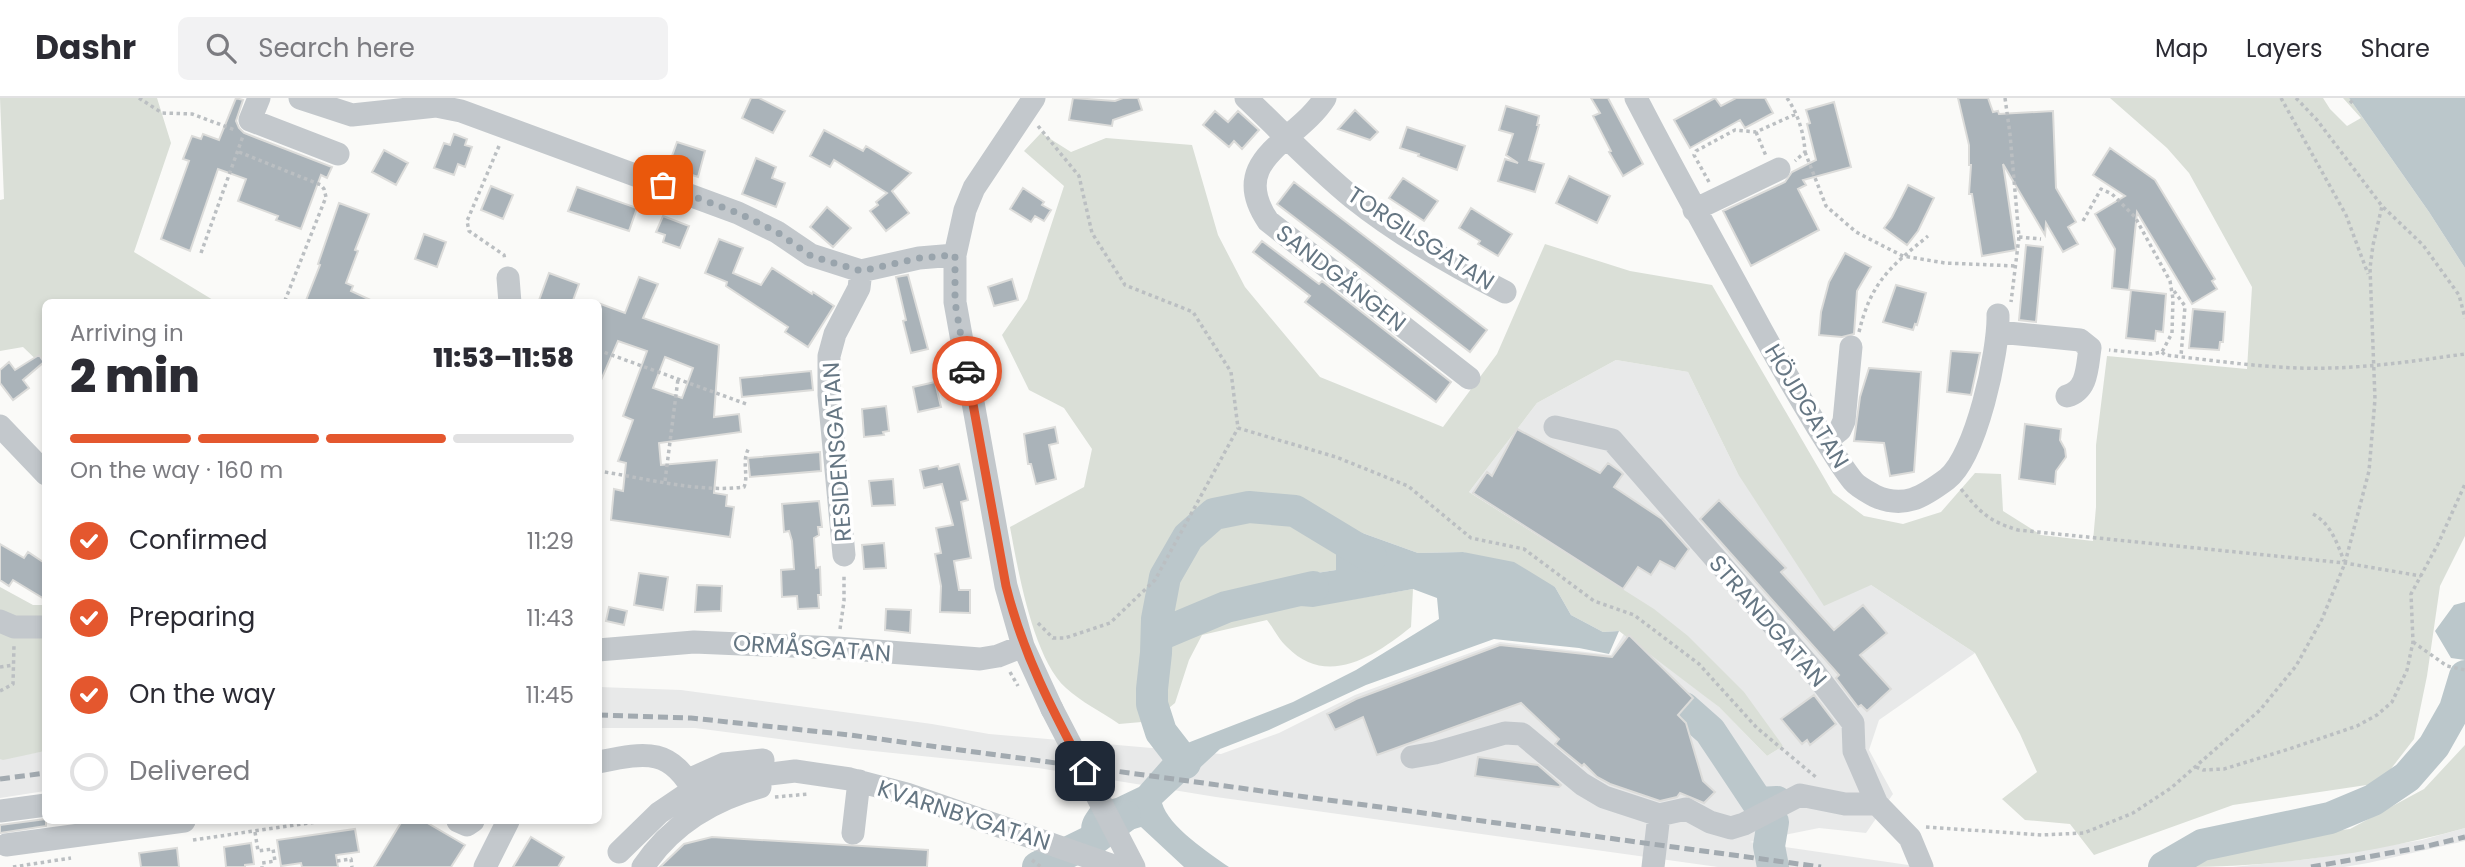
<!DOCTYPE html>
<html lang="en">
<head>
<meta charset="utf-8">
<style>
  :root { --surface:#fff; --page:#f2f2f3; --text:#2b2b33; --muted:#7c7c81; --line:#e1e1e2; --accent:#e4572e }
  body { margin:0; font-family:Poppins,sans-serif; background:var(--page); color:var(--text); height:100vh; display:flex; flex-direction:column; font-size:26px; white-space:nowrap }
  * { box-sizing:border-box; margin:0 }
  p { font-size:23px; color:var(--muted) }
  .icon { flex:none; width:38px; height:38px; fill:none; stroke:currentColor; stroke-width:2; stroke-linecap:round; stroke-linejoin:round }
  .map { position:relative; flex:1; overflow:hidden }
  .drawer { position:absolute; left:42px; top:201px; width:560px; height:525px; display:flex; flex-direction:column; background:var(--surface); border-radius:10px; box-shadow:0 4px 10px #0003 }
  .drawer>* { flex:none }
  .pin { position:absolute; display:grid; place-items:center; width:60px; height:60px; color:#fff; margin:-30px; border-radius:14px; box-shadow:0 4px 10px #0006 }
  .courier { position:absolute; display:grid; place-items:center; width:70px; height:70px; margin:-35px; border:5px solid #e4572e; border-radius:50%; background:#fff; color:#222; box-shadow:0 2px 9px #0007 }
  .summary em { font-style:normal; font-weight:800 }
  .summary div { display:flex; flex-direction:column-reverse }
  .summary { display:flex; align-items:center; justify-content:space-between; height:119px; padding:0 28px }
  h1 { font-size:46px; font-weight:800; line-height:52px }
  .bar { display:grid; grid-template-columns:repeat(4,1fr); gap:10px 7px; align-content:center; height:84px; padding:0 28px }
  .bar i { height:9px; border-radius:5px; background:var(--line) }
  .bar .selected { background:var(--accent) }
  .bar p { grid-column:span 4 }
  ol { padding:0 28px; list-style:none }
  li { display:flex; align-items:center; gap:21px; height:77px }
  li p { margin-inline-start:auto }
  li .icon { padding:7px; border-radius:50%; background:var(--accent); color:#fff; stroke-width:4 }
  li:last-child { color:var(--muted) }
  li i { width:38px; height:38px; border:4px solid var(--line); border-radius:50% }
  header { display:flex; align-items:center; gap:42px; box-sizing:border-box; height:98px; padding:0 35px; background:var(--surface); border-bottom:2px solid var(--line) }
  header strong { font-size:33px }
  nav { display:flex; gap:38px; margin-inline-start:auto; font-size:24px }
  .search { width:490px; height:63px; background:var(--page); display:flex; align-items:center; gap:18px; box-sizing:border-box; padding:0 24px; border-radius:10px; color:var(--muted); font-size:26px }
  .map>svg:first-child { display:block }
  .built { fill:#e8e9e9 }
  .green { fill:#dadfd7 }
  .water { fill:#bbc7cb }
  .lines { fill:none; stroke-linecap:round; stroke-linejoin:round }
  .river { stroke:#bbc7cb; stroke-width:32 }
  .building { fill:#aab3b9; stroke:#dcdcda; stroke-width:2; fill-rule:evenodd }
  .path { stroke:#bbbfc2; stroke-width:3.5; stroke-dasharray:3.5 3.5; stroke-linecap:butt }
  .minor { stroke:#c3c8cc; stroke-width:23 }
  .rail { stroke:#a2aab0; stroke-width:5; stroke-dasharray:10 5; stroke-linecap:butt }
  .minor-bridge { stroke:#c3c8cc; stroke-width:23 }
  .done { stroke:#99a4ac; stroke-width:7; stroke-dasharray:0 12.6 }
  .route { stroke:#e4572e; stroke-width:9 }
  .labels { text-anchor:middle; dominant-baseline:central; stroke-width:7; stroke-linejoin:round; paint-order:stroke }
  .street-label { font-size:23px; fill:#657683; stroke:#fff }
</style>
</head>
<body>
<header>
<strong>Dashr</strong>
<div class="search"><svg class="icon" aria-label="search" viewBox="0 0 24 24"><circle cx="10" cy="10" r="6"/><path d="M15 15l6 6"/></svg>Search here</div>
<nav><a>Map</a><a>Layers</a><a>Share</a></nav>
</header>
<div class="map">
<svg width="2465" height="769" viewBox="0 0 2465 769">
  <rect width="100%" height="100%" fill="#fafaf8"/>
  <path class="built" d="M1616,262L1688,274L1738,376L1871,487L1975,555L1879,622L1869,652L1893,696L1866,735L1819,730L1750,744L1922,769H1718L1216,699L1038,670L854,651L695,630H599V589L681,592L932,626L989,636L1221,656L1279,635L1355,597L1500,544L1611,557L1626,533L1719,609L1767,658L1783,648L1538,437L1469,394L1537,305Z
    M45,653V693L0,700V661Z
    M2465,730V743L2368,765L2344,769H2233L2309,761L2422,742Z"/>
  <path class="green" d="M0,0H157L171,45L134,154L218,205H46L45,270L23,249L0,253V102L4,101Z
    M2110,0H2323L2330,11L2347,28L2361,20L2343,0H2349L2429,114L2465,170V438L2440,488L2427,578L2414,641L2380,685L2233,707L2094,757L2070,726L2025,722L2002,701L2037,674L2020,636L1975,555L1871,487L1824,508L1738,376L1688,274L1616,262L1537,305L1469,394L1654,511L1688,538L1744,594L1783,648L1767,658L1719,609L1619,533L1603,534L1571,517L1555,489L1463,454L1418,455L1354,432L1336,435V472L1297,478L1274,490V506L1313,508L1413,491L1411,529C1375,558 1327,590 1287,549C1279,542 1274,531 1267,522L1202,537L1189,562L1175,605L1153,623L1119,626C1102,614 1081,604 1066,590C1033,560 1018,472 1010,429L1084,389L1092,351L1064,310L1029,292L1002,237L1027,201L1064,88L1024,53L1041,35L1071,54L1106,40L1192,47L1218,137L1245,189L1320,279L1443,329L1497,256L1545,146L1630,173L1712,187L1833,395L1864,418L1903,426L1941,414L1975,375L2001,376L2003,413L2041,437L2093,443L2096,409V347L2107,258L2247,271L2252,189L2189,75L2167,50Z
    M0,489L33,507H46L45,653L3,662L0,661Z
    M2465,647V730C2372,756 2275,769 2179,769L2209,751L2263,741L2350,731L2424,691Z"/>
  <path class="water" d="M2349,0H2465V170L2429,114Z
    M1354,432L1418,455L1463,454L1514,464L1555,489L1571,517L1603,534L1619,533L1609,556L1579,550L1494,541L1366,587L1269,632L1220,651L1162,705C1168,728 1210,756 1229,769H1184L1141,729L1094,743L1083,740C1078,726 1084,718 1093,706L1116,700L1139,689L1168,656L1190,644L1293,604L1356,572L1439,521L1437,500L1413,491L1313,509L1274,506L1273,490L1297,478L1336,472V435Z
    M2465,504V562L2451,560L2435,533L2454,507Z"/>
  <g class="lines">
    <path class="river" d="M1157,538L1226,509L1313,489
      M1684,610L1710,633L1758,705L1777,704
      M1185,665L1161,634L1152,606V591L1156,555L1157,521L1165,479L1188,439L1214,416L1249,409L1295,413L1371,459
      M1038,769L1093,742L1125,718
      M1773,769L1769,748L1773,724
      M2164,769L2202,747L2330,720L2373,702L2407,679L2434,648L2455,611L2465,578"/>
  </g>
  <path class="building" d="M236,0L243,2L236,23L239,30L244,35L332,69L327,80L321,77L301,131L276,122L278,118L238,103L246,81L218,71L190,153L161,141L189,63L183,61L192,38L201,41L203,36L219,42Z
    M751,0H759L785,13L773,35L742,20Z
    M1073,0L1115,3L1123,0H1138L1142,12L1113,22L1112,28L1069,22Z
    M1591,0H1608L1643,66L1623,78L1609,54L1611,53L1593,18L1600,15Z
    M1715,0L1721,8L1736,0H1765L1773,15L1745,30L1740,22L1690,50L1674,22Z
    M1958,0H1988L1993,14L1998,13L1999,16L2053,13L2056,90L2076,124L2068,129L2078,146L2063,154L2046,125L2045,137L2003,66L2016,152L1982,158L1972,96H1969L1971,67H1969V47Z
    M1834,4L1851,69L1803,82L1806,87L1798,91L1819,132L1751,168L1723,113L1785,84L1792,74L1816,62L1807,26L1810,25L1806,12Z
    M1506,8L1539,18L1537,27H1539L1529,62L1544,66L1535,94L1498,83L1505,61L1518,65L1506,57L1513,36L1499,32Z
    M1355,12L1378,34L1370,42L1338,31Z
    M1215,13L1228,24L1238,13L1259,32L1242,51L1234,43L1229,49L1203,27Z
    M1407,29L1465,48L1457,72L1418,58L1419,56L1400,50Z
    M824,32L863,53L866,48L911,75L892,93L909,115L886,133L870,113L878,107L876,104L887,95L834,62L830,69L810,58Z
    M454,36L467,41L465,47L472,49L465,69L458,66L454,77L434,70L444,45L450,47Z
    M677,44L705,53L698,79L668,69Z
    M2110,50L2155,82L2215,181L2212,183L2217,191L2192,206L2137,114L2129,192L2112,190L2115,151L2095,116L2125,98L2093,77Z
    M384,52L408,65L396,87L372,74Z
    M756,60L776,69L772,80L785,85L776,109L742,96Z
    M1569,78L1610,98L1597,125L1556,105Z
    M1403,80L1438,103L1424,123L1389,100Z
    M1294,84L1487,232L1470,254L1277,106Z
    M1908,87L1934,100L1918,133L1907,147L1884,130L1892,119Z
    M491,88L513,97L503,121L481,112Z
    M577,89L637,110L629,133L568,113Z
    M1023,90L1044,104L1042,107L1051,112L1044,123L1035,118L1031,124L1010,111Z
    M339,105L369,116L355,152L358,153L346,185L353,188L351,193L377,205H305L320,167L318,166Z
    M827,109L851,130L833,149L810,129Z
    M1471,110L1512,136L1498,158L1478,146L1480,143L1459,130Z
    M663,118L689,128L680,150L663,144L665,137L656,134Z
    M424,136L446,144L437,169L415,161Z
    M719,141L743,150L733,175L761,187L772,170L812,196L813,194L834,208L808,249L785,234L788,229L726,188L727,184L705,175Z
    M1262,143L1319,186L1322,183L1451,284L1436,304L1305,204L1310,198L1253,154Z
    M2026,147L2043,149L2036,224L2019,222Z
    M1845,155L1871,169L1857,193L1854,236L1842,239L1819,237L1821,214L1829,184Z
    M549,175L579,186L572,205H538Z
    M908,177L928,251L911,255L903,223L906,222L896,179Z
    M639,179L658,186L643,220L719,247L714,319L739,316L741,334L659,345L661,367L717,362L714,395L727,397L726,408L734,409L730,439L611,422L614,391L623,393L626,365L618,363L633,322L623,318L647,253L618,243L598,289V205L625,215ZM665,259L693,270L682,300L653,290Z
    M1012,181L1018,202L994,208L988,189Z
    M1896,187L1926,195L1917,227L1915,226L1913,232L1883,224Z
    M2131,192L2166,196L2163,234L2156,233L2155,243L2126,240Z
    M2193,211L2225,214L2223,244H2220L2219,252L2189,250Z
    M1951,253L1980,255L1971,297L1947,294Z
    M39,257L44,264L23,282L29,290L13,302L0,285V272L9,264L15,272Z
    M1869,270L1921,274L1914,374L1890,378L1884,345L1854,343L1860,299Z
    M811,273L813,292L742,299L740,280Z
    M935,284L941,309L918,314L913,289Z
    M886,308L889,333L883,334L884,337L864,339L862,311Z
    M2025,326L2061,331L2060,342L2065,351L2066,359L2056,373L2055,386L2019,381Z
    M1055,329L1058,345L1049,347L1056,381L1036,386L1031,366H1028L1024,336Z
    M1517,331L1600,375L1608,365L1621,374L1623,376L1614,389L1662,421L1689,451L1675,471L1660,463L1651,477L1638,469L1623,491L1473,395L1487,374L1492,378Z
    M820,354L821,373L750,379L748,360Z
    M959,366L968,402L961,404L971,460L954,463L959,492H970V515L940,514L941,488L935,456L941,455L936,430L953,427L942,386L924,390L920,372L938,368L939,371Z
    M893,381L895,407L872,408L869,383Z
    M1719,402L1786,470L1781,474L1834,532L1863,507L1887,535L1860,557L1891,591L1867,613L1861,607L1858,609L1836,580L1839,577L1700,421Z
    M819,403L822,429H818L819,437L814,440L816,470L820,469L821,497H818L819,510L798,511L797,498L782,499L781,472L794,471L792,443L789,433L784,434L782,406Z
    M884,445L886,470L864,471L862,447Z
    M0,446L24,460L28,454L46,466V502L13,482L9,488L0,482Z
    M639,475L668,479L663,512L634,507Z
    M697,487L722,488L721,513L695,514Z
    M609,509L627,513L624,527L606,523Z
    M886,511L911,512L910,535L885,532Z
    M1629,537L1693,600L1678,617L1686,625L1703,683L1715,694L1704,705L1680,695L1677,699L1660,703L1610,686L1597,679L1584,666L1582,668L1555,646L1559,641L1521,605L1377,657L1363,619L1335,632L1327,616L1356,601L1500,547L1612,559Z
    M1814,597L1836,626L1810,647L1807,642L1802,646L1781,621Z
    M1478,659L1538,667L1561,687L1559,689L1475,678Z
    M46,721V728L0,735V727Z
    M402,723H424L465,747L451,769H374Z
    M355,731L359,754L336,757L338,769H302L301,765L281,768L277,742Z
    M531,739L564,759L558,769H513Z
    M712,739L928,752L927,769H660L684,746Z
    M251,745L254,766L245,767V769H226L224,749Z
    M177,750L179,769H141L139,755Z"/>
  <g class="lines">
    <path class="path" d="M139,0L162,15L192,16L235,32
      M1787,0C1798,16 1804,35 1805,54L1795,63
      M2005,0L2010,36L2019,139L2011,204
      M2281,0L2346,117L2368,176
      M2296,0L2317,22L2382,108L2423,147L2459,197L2465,220
      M2350,5L2355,0
      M1038,28L1079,78L1092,135L1125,187L1193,214L1231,274L1238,330L1336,359L1408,388L1471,440L1524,451L1594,503L1634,517L1699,566L1757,630L1817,680
      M1756,34L1766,58
      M499,48L467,123L469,133L504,157L505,162
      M239,54L321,87L324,91L326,99L284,205
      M1805,54L1826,108L1856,134L1885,149L1903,158L1945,165L2016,168
      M1709,84L1694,57L1696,53L1735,32L1756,34L1796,16
      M2083,123L2101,91L2112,96L2135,119L2170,183L2173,201L2172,235L2162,254L2151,256L2109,252
      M2019,139L2041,141
      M201,155L243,38
      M2174,193L2185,208L2181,258
      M1859,234C1871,184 1890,169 1928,138
      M598,252L749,307
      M2162,254L2165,257C2220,263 2276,272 2331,270C2376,269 2421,262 2465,256
      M598,373C646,380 696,395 744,389C749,377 741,363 749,350
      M665,383L678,281
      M1961,391C1980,414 1988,423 2018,432L2345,465L2421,478
      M2313,416C2331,426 2337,445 2344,463
      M1038,525L1053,540H1065L1110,525L1155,482L1238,330
      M840,531L844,503V476
      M2413,544L2447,568L2465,572
      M0,569L13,567
      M1010,574L1018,588
      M0,593L13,586L14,547
      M2196,669L2203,672L2224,671L2289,651L2357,628L2377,617L2392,604L2407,572L2413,544L2411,496L2438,446L2465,386
      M775,699L809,696
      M1926,729L2042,737L2084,735L2133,715L2171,690L2260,612L2296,568L2322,521L2345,465L2369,373L2375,301L2370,170L2373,147L2382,108
      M255,734L258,753L273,751L275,763L262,765V769
      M193,742L322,723
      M1032,762L1041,769
      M337,763L351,761L352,769
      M13,769L71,760"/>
    <path class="minor" d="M259,0L250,22L338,56
      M300,0L352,17L436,8L461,13L738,115L777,134L811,157L861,173L919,160L955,157
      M1034,0L974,90L965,112L955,157V204L1006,488L1023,548L1052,611
      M1246,0C1281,33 1315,69 1353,100C1399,137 1452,167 1505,194
      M1325,0C1297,44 1226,61 1268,123L1469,280
      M1636,0C1673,72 1713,143 1752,215C1773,254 1795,292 1818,330C1829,347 1840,367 1853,383C1858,389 1868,394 1875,398C1904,411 1923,399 1947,381C1976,359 1999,253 1998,217
      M1694,112L1779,71
      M508,180L510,205
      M1998,234L2080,242L2090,250C2087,269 2088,292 2067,298
      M0,328L46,376
      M1555,329L1612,342L1811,570L1853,625L1854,653L1877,706L1910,740L1922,769
      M1826,343L1840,332L1844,323L1851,249
      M844,457L829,297V258L835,236L859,190L861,173
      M0,523L14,529H46
      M598,552L694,544L837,550L980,561L998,558L1023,548
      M1412,659L1435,655L1505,635L1522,636L1582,686L1604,699L1659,717
      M598,664C648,654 670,649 697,698
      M695,679L724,666L763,662
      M0,713L46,707
      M458,723L467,727L473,723
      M853,735L859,683
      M6,747L184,723
      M619,754L659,715L693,692L729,681L795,673L850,681L907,696L1117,769
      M485,769L508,723
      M643,769C671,727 712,702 760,689
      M1653,769L1659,717L1686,711L1710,724L1731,730L1744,726L1800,697L1845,706H1877"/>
    <path class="rail" d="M598,617L691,620L850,637L1821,769
      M0,681L46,675
      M2311,769L2423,749L2465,739"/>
    <path class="minor-bridge" d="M1052,611L1134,769"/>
  </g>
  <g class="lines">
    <path class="done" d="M663,87L738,115L777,134L811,158L861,173L919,160L955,157V204L967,273"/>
    <path class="route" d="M967,273L1006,488C1023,556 1052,612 1085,673"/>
  </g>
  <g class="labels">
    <g class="street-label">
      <text transform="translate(1421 140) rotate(33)">TORGILSGATAN</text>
      <text transform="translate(1341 180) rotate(38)">SANDGÅNGEN</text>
      <text transform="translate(1807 308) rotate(59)">HÖJDGATAN</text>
      <text transform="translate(837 354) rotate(-94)">RESIDENSGATAN</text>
      <text transform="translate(1768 523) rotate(49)">STRANDGATAN</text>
      <text transform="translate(812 550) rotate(4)">ORMÅSGATAN</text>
      <text transform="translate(964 717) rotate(18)">KVARNBYGATAN</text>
    </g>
  </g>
</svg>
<div class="pin" style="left:663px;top:87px;background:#ea580c"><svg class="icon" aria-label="bag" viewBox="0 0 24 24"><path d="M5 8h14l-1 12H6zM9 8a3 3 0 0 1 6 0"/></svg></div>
<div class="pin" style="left:1085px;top:673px;background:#1f2937"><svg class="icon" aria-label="home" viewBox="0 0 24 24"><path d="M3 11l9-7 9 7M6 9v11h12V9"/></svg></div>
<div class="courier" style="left:967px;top:273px"><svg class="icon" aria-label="car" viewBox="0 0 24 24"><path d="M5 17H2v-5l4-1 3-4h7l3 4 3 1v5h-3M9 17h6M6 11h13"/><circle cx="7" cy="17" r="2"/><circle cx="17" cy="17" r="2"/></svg></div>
<section class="drawer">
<div class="summary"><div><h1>2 min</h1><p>Arriving in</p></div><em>11:53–11:58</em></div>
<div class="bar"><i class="selected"></i><i class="selected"></i><i class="selected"></i><i></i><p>On the way · 160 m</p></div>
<ol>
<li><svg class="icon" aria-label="check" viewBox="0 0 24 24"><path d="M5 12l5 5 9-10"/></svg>Confirmed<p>11:29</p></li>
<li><svg class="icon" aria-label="check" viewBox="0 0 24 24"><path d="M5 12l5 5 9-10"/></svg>Preparing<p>11:43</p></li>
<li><svg class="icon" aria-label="check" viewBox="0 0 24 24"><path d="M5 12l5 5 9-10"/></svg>On the way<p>11:45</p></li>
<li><i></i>Delivered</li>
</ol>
</section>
</div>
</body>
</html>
